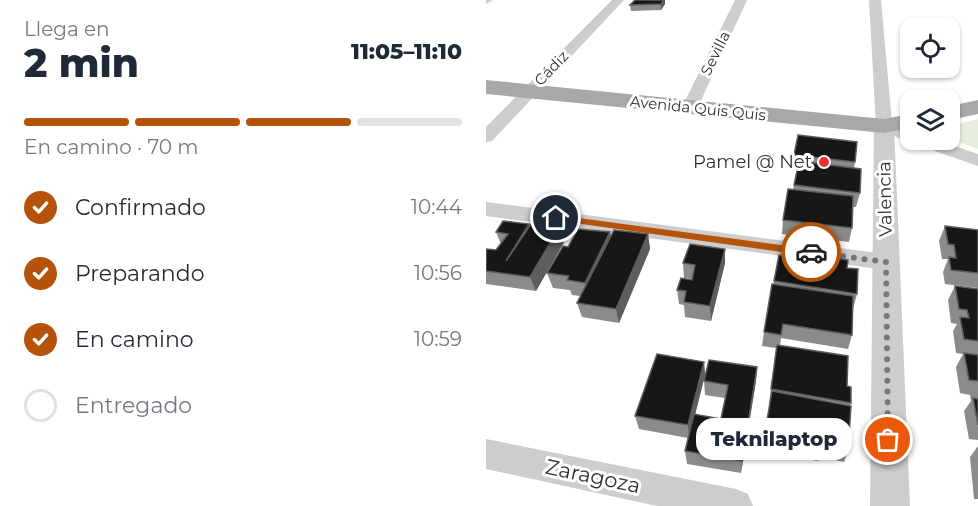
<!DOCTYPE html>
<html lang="es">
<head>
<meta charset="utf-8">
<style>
  :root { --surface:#fff; --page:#f6f6f7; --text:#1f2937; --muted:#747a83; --line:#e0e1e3; --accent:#b45309 }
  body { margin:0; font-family:Montserrat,sans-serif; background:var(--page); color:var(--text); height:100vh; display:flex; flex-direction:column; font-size:22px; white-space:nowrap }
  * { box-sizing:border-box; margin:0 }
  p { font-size:20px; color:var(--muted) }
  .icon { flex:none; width:33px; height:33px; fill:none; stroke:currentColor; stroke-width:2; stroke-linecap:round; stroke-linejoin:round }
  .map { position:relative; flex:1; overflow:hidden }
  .details { display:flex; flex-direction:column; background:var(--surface); width:486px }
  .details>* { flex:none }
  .controls { position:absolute; left:414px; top:18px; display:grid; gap:12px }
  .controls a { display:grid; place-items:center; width:60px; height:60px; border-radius:12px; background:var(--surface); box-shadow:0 2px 4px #0004; font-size:30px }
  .pin { position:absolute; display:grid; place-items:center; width:51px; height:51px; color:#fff; margin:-26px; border:3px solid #fff; border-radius:50%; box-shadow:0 2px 6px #0007 }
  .courier { position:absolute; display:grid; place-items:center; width:60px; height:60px; margin:-30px; border:4px solid #b45309; border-radius:50%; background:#fff; color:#222; box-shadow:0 2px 8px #0007 }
  .bubble { position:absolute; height:42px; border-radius:18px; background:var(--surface); box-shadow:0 2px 4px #0004; font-size:20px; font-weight:800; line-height:42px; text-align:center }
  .summary em { font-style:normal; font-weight:800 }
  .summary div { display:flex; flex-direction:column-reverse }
  .summary { display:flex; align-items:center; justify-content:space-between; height:102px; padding:0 24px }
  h1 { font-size:39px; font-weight:800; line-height:45px }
  .bar { display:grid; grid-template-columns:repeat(4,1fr); gap:9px 6px; align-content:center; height:72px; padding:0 24px }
  .bar i { height:8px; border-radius:4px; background:var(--line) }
  .bar .on { background:var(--accent) }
  .bar p { grid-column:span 4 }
  ol { padding:0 24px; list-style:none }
  li { display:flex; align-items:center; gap:18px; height:66px }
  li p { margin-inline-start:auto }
  li .icon { padding:6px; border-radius:50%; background:var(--accent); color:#fff; stroke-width:4 }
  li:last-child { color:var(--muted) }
  li i { width:33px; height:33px; border:3px solid var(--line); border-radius:50% }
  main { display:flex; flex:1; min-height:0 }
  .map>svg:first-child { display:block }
  .green { fill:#e6eede }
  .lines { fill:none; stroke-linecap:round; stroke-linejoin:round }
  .minor { fill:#cdcdcd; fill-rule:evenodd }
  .tertiary { fill:#cdcdcd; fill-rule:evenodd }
  .primary { fill:#a8a8a8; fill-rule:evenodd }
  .wall { fill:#8b8b8b }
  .shaded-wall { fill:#5d5d5d }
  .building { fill:#171717; stroke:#5d5d5d; stroke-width:1.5 }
  .route { fill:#b45309 }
  .done { stroke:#787878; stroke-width:6; stroke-dasharray:0 10.8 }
  .poi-dot { fill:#eb2f38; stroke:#fff; stroke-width:2 }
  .labels { text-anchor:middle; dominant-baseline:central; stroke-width:6; stroke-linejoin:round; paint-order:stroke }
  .far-street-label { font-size:15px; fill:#303030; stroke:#fff }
  .poi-label { font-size:18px; fill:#303030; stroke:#fff; text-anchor:end }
  .street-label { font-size:18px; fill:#303030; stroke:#fff }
  .near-street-label { font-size:21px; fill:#303030; stroke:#fff }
</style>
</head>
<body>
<main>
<section class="details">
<div class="summary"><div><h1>2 min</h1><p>Llega en</p></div><em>11:05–11:10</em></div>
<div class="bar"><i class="on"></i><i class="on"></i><i class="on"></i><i></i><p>En camino · 70 m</p></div>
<ol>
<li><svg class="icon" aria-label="check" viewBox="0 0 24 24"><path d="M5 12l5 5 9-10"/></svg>Confirmado<p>10:44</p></li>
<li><svg class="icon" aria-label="check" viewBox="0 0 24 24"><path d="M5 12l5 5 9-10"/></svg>Preparando<p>10:56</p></li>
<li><svg class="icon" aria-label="check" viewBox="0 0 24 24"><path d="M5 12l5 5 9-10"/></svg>En camino<p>10:59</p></li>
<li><i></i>Entregado</li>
</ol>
</section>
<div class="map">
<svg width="492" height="506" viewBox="0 0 492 506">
  <rect width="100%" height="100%" fill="#fff"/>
  <path class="green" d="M492,119V149L464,139V126Z"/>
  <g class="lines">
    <path class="minor" d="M0,0H7L0,4Z
      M126,0H138L6,141L0,142V127Z
      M249,0H261L212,107L210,110H198L196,107Z
      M383,0H395L406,123L424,130V140H451L492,154V166L429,144L427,141L418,140L392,130L390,126Z
      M0,202L400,254L408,256L411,262L408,268L400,270L0,216Z
      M0,439L250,489L262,494L267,506H171L0,469Z"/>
    <path class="tertiary" d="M398,120L405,122L408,126L424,506H384L388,126L391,122Z"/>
    <path class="primary" d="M0,80L398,119L424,114V128L398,133L0,94Z
      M492,100V114L464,120V106Z"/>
  </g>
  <path class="wall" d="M149,0H179V4L175,10L145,11L144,5Z
    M308,155L369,162L368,168L374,193L370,207H366V228L363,242L296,234L297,220L307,190L311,169H307Z
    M43,224L44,226L78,242L50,291L0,284V249L10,250L15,244L10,232Z
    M459,226L492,230V288L459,284L457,272L462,259H456L453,241Z
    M124,232L125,236L162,234L164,249L133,323L96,317L91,303L94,296L86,295L84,290L67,288L61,273L82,247Z
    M239,249V263L225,321L199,317L198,305L193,304L191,290L206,279L198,278L197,263Z
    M343,257L361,268L371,294L367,309L366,335L362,349L295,338L294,346L361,386L365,403L364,406L362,450L358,462L334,457L332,461L314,458L315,453L278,445L284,403H283L285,389L290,348L276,346L278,332L288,281L342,261Z
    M469,286L492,289V440L483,439L478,411L485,401L484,395L474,393L470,367L477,354L470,353L467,331L471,324L465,323L462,300Z
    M218,362L219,375L209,415L235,419L239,398L219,395L218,381L271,367L270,381L255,473L201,464L199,451L202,438L153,429L149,416Z
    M492,446V499H488L484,457Z"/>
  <path class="shaded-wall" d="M178,0H179V4L175,10V4Z
    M73,228L78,242L50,291L44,277Z
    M124,232L127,246L103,297L99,283Z
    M162,234L164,249L133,323L130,309Z
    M239,249V263L225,321L224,306Z
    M218,362L219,375L203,438L202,425Z
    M271,367L270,381L255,473L256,461Z"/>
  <path class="building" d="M149,0H178L175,4L144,5Z
    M312,135L371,142L369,162L308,155Z
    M313,161L375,169L374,193L308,185Z
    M302,189L367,196L366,228L297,220Z
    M17,221L43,224L20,261L45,224L73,228L44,277L0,271V249L10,250L22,234L10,232Z
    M459,226L492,230V273L465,270L463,257L470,258L468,245L462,244Z
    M92,229L124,232L99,283L81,280L83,276L61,273L77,246L82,247Z
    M128,230L162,234L130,309L91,303Z
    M204,244L239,249L224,306L198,302L200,291L191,290L195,278L206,280L209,265L197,263Z
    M303,253L342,261L343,257L362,260L361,268L372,269L371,294L288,281L293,255L303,256Z
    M286,284L367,296L366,335L297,324L295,335L278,332Z
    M469,286L492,289V341L478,339L474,317L483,318L481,310L473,309Z
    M291,345L362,356L361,386L365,387V403L285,389Z
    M478,353L492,355V381L483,380Z
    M171,354L218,362L202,425L149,416Z
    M223,360L271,367L256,461L199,451L208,414L235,419L242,385L218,381Z
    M286,391L365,406L362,450L336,445V449L317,446V440L279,432Z
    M487,398L492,399V425Z"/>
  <path class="route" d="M70,215L325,249L330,252L325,256L67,220L66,218Z"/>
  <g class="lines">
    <path class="done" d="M325,252L400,262L402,440"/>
  </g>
  <circle class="poi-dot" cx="338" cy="162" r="6"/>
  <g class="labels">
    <g class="far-street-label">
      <text transform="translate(229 53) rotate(-64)">Sevilla</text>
      <text transform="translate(65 68) rotate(-46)">Cádiz</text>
      <text transform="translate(212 108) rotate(6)">Avenida Quis Quis</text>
    </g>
    <g class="poi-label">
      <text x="326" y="162">Pamel @ Net</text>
    </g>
    <g class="street-label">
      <text transform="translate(399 199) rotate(-91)">Valencia</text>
    </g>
    <g class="near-street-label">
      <text transform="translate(107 476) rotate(12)">Zaragoza</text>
    </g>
  </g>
</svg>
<div class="controls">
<a><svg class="icon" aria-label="locate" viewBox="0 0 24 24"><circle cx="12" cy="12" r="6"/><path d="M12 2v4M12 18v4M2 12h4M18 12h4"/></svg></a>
<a><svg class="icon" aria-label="layers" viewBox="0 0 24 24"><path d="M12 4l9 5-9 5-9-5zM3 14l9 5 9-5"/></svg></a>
</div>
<div class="pin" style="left:402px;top:440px;background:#ea580c"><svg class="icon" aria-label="bag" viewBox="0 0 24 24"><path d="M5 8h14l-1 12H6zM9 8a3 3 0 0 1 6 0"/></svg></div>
<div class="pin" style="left:70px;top:218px;background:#1f2937"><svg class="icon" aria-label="home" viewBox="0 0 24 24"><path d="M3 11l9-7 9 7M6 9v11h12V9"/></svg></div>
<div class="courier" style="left:325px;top:252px"><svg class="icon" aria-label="car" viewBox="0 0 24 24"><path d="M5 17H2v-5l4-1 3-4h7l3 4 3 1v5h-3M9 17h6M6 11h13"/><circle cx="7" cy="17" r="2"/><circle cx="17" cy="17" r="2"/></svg></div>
<div class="bubble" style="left:210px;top:418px;width:156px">Teknilaptop</div>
</div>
</main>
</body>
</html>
